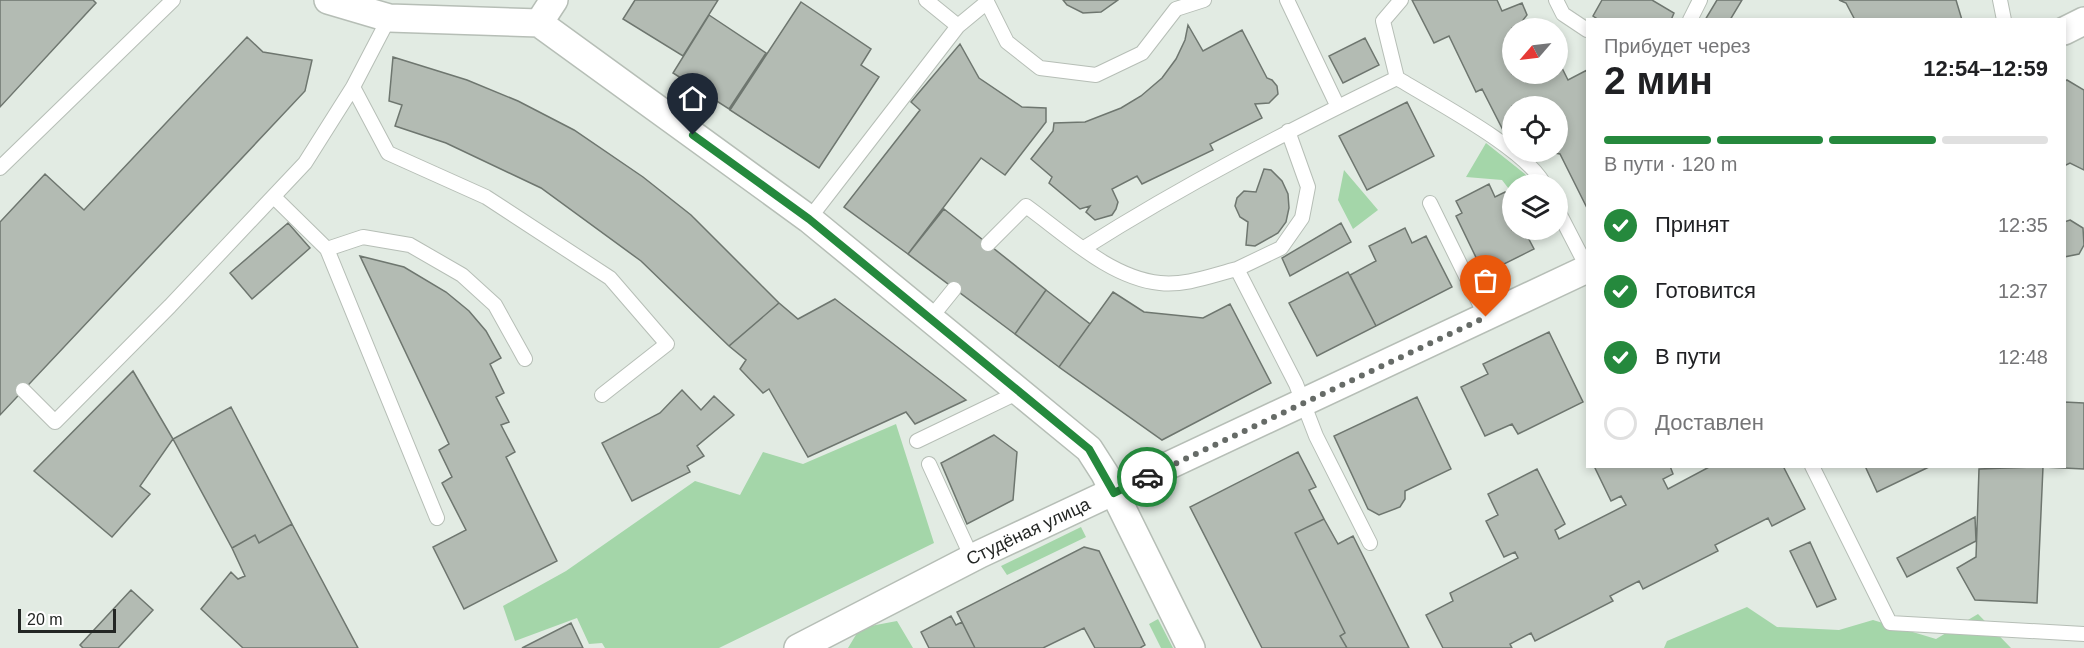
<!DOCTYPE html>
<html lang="ru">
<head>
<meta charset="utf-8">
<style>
  :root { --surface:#fff; --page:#f2f2f2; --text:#202124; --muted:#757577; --line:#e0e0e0; --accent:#25893d }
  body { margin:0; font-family:Helvetica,sans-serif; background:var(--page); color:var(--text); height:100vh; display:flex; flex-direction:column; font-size:22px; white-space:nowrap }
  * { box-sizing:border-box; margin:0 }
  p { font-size:20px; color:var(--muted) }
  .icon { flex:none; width:33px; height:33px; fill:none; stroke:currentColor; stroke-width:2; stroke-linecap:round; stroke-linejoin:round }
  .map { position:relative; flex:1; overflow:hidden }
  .side { position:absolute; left:1586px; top:18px; width:480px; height:450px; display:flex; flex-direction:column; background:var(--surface); border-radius:0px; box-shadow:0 3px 9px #0003 }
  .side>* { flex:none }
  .needle { width:39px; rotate:242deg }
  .controls { position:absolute; left:1502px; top:18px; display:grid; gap:12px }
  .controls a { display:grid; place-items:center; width:66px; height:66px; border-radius:50%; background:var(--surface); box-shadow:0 3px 9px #0003; font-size:30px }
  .scale { position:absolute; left:18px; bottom:15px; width:98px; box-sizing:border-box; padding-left:6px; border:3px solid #232624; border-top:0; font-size:16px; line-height:21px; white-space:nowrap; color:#232624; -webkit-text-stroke:4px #fff; paint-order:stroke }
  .pin { position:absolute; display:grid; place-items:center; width:51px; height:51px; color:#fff; margin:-62px -26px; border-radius:50% 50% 50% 0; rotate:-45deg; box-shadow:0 0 6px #0007 }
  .pin .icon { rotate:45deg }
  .courier { position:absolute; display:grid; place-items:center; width:60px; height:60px; margin:-30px; border:4px solid #25893d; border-radius:50%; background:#fff; color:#222; box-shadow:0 2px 8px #0007 }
  .overview em { font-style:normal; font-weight:700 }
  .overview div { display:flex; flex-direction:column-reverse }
  .overview { display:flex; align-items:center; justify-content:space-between; height:102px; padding:0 18px }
  h1 { font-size:39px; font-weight:700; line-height:45px }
  .bar { display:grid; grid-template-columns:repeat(4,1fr); gap:9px 6px; align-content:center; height:72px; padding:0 18px }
  .bar i { height:8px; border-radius:4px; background:var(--line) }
  .bar .current { background:var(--accent) }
  .bar p { grid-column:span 4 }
  ol { padding:0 18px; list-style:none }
  li { display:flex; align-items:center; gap:18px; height:66px }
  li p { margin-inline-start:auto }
  li .icon { padding:6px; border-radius:50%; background:var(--accent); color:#fff; stroke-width:4 }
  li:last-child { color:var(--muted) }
  li i { width:33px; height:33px; border:3px solid var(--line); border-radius:50% }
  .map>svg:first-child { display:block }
  .green { fill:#a4d6a9 }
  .building { fill:#b3bbb3; stroke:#6e766f; stroke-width:1.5 }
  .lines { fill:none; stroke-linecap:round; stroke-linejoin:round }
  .service-casing { stroke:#b6beb6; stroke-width:16 }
  .minor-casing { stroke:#b6beb6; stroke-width:30 }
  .service { stroke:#fff; stroke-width:14 }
  .minor { stroke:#fff; stroke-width:27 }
  .done { stroke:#666b67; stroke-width:6; stroke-dasharray:0 10.8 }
  .route { stroke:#25893d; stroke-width:8 }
  .labels { text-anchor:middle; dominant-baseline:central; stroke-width:6; stroke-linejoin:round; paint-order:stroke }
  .street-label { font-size:18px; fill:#232624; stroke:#fff }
</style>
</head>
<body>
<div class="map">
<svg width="2084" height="648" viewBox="0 0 2084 648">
  <rect width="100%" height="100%" fill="#e2ebe3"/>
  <path class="green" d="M1486,143L1525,174L1531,184H1512V193L1502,180L1466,177Z
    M1344,170L1378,210L1353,229L1338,200Z
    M896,424L934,543L719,648H605L602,643L589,644L577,618L515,641L503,606L566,571L695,481L740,495L763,452L803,464Z
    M1081,527L1086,537L1007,575L1001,566Z
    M1747,607L1777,627L1839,630L1873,620L1936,639L1978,614L2011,648H1664L1667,641Z
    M1158,619L1173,648H1161L1149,624Z
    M897,621L913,648H848L860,628Z"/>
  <path class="building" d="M0,0H93L96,3L0,107Z
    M635,0H718L683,56L623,19Z
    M1063,0H1118L1101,12L1083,13L1067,5Z
    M1412,0H1497L1502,11L1522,3L1527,15L1520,24L1522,28H1512V74H1557V58L1568,80L1587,70V208L1560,154L1549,152H1557V106H1512V131L1505,134L1482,89L1476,92L1449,36L1434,43Z
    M1602,0H1652L1674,13L1671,20H1599L1593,16Z
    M1717,0H1742L1730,20H1705Z
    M1839,0H1956L1962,20H1855L1846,3Z
    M801,2L871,49L861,65L879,77L819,168L730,110Z
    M709,15L766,53L729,109L673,73Z
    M1188,25L1203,51L1242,30L1267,78L1272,80L1277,86L1278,94L1269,103L1255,104L1262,118L1210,144L1213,150L1142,184L1137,176L1112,189L1118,202L1116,209L1112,215L1095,220L1086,212L1090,206L1080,209L1049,183L1052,177L1031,159L1053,131L1054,123L1085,122L1121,108L1141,96L1162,78L1176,59L1185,40Z
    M247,37L263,52L312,60L305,91L0,415V222L45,174L84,210Z
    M1365,38L1379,65L1343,83L1329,56Z
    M960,44L979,78L1022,107L1046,108V122L1005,175L981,158L908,254L844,207L920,110L911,102Z
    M393,57L467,80L518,101L574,130L643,177L691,215L779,303L729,346L641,261L541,188L446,143L395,126L402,105L389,101Z
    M2067,80L2084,90V170L2070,163L2064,166V82Z
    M1407,102L1434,156L1367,190L1339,136Z
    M1264,169L1271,170L1282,181L1288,194L1289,208L1286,222L1278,233L1255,246L1246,245L1248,222L1240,217L1235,206L1237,198L1244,191L1256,192Z
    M1489,184L1495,197L1505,192L1512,205V230H1524L1534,249L1484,274L1456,216L1462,213L1456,201Z
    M944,209L1046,290L1015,334L908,254Z
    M2070,220L2083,228L2084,245L2079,254L2064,257V222Z
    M288,223L310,248L252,299L230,273Z
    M1341,223L1351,242L1290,276L1282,258Z
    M1405,228L1412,243L1426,236L1452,287L1376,326L1350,275L1376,261L1369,246Z
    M360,256L404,267L446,292L469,311L486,331L501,358L490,364L504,393L496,397L509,422L501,425L515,452L506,457L557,561L464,609L433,547L466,530L442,483L452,477L439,450L449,444Z
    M1348,272L1376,326L1317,356L1289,303Z
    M1046,290L1090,324L1059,367L1015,334Z
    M1113,292L1144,312L1203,318L1230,304L1271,383L1162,440L1059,367Z
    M835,299L966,400L915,424L906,412L808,457L769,389L763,393L740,369L746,360L729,346L779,303L798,319Z
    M1549,332L1583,402L1518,434L1512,424L1485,436L1461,387L1488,374L1483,364Z
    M133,371L173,439L140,486L150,494L112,537L34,471Z
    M682,390L701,410L714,396L734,415L697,446L704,456L687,466L690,472L632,501L602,443L660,413Z
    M1417,397L1451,469L1405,491V499L1400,507L1379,515L1368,509L1334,436Z
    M2064,402L2084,403V469L2043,467L2037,603L1975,600L1957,568L1976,557L1979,469L2064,466Z
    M231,407L292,524L259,543L255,535L232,548L173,439Z
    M994,435L1017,452L1013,500L967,524L941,463Z
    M1298,452L1316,487L1309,490L1324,519L1295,533L1345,633L1340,636L1347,648H1262L1190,507Z
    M1594,466H1670L1673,474L1663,479L1668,489L1711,466H1783L1805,509L1772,526L1768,518L1715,545L1718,551L1643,589L1639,581L1610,596L1613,601L1535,641L1531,633L1510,644L1512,648H1443L1426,615L1453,601L1450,593L1518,558L1515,552L1504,557L1486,521L1498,515L1488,494L1537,469L1565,524L1555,530L1559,539L1626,505L1621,496L1611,501Z
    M1865,466H1931L1877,492Z
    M1975,517L1976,541L1907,577L1897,558Z
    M1324,519L1338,544L1353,536L1409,648H1347L1340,636L1345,633L1295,533Z
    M292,524L358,648H243L201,609L231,572L238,579L245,576L232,548L255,535L259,543Z
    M1810,542L1836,599L1817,607L1790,551Z
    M1084,547L1099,551L1145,645L1140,648H1095L1084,628L1043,648H975L957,612Z
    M131,590L153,610L118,648H83L80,645Z
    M951,616L956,625L962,622L975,648H929L921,632Z
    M571,623L583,648H522Z"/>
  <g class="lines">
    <defs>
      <path id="service" d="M926,0L958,26
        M1287,0L1338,107
        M1401,0L1383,21L1397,78C1434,101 1525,148 1544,184
        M1556,0L1563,14L1587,30
        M2000,0L2004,20
        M1690,20L1700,0
        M353,87L388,153L486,197L610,278L667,344L602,395
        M0,168L173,0
        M274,197L327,249L363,237L410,245L462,275L495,305L525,359
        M1430,203L1486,317
        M1557,209L1587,267
        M809,219L958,26L987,2L1007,42L1040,68L1096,75L1142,53L1176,9L1204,0
        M988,244L1026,206C1065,234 1110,278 1160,283C1185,286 1213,275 1237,269L1296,384L1316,436L1370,543
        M1084,248C1185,184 1290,130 1397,78
        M327,249L437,518
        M1237,269L1281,248L1302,218L1308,187L1288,131
        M929,320L954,289
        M23,390L55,422L170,306L305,163L353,87L389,18
        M917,441L1019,392
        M929,464L972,558
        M1812,466L1890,623L2084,634"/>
      <g id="minor">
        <path d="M328,0L389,18L539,23L809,219L1089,449L1105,474L1191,648"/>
        <path d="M539,23L554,0"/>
        <path d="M2064,31L2084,21"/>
        <path id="s1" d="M798,648L980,554L1587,269"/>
      </g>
    </defs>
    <use href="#service" class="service-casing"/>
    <use href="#minor" class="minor-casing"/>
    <use href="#service" class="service"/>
    <use href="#minor" class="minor"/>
  </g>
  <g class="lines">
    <path class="done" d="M1147,477L1486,317"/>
    <path class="route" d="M693,135L809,219L1089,449L1114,493L1147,477"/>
  </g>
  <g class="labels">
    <g class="street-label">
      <text stroke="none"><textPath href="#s1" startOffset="258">Студёная улица</textPath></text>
    </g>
  </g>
</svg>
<div class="controls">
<a><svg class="needle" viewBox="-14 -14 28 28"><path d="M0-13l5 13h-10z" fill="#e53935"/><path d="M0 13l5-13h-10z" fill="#757577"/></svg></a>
<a><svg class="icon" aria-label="locate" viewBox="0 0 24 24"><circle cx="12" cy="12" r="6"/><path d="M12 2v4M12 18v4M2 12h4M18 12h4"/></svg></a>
<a><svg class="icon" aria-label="layers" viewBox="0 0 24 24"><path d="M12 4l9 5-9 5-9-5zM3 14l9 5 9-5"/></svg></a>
</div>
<div class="scale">20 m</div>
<div class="pin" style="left:1486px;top:317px;background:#ea580c"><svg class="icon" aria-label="bag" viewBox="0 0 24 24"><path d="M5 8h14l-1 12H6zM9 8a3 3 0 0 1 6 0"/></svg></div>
<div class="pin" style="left:693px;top:135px;background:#1f2937"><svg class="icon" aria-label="home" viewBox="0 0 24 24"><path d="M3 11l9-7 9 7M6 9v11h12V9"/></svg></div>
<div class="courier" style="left:1147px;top:477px"><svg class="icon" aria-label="car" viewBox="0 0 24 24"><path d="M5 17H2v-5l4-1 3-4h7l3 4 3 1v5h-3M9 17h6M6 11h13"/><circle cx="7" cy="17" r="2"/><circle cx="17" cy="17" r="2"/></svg></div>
<section class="side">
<div class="overview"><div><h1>2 мин</h1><p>Прибудет через</p></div><em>12:54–12:59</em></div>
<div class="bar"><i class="current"></i><i class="current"></i><i class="current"></i><i></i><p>В пути · 120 m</p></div>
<ol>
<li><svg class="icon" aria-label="check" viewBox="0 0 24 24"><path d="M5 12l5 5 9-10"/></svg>Принят<p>12:35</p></li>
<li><svg class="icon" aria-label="check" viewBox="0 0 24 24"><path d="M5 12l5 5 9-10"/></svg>Готовится<p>12:37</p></li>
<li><svg class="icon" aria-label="check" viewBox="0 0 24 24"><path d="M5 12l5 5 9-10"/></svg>В пути<p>12:48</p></li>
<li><i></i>Доставлен</li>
</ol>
</section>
</div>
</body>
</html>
